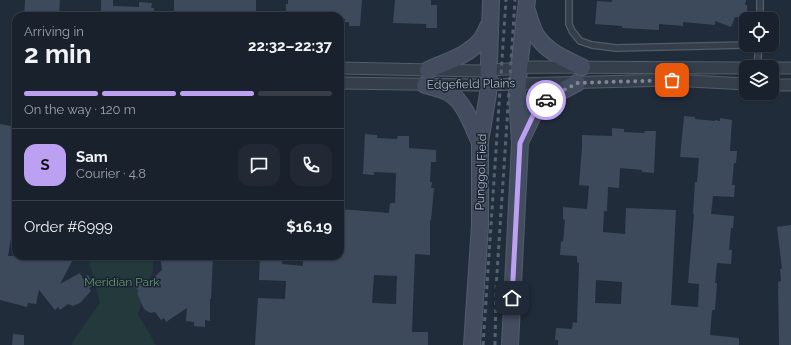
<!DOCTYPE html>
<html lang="en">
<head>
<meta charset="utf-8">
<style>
  :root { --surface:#19212c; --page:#222934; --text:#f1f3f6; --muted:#9fa3a9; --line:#373e48; --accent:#bca0f2 }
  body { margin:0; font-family:Raleway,sans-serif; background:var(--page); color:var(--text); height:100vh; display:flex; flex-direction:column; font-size:15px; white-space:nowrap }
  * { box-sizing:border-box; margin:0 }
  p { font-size:13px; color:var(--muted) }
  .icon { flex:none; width:22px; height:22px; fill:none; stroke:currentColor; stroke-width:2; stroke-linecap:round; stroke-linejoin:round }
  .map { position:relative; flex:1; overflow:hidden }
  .panel { position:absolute; left:12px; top:12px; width:332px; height:248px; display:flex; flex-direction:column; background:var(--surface); border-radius:12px; box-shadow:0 1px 3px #0004,0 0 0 1px var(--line) }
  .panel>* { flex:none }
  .tools { position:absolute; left:739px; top:12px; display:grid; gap:8px }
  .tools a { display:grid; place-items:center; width:40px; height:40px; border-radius:8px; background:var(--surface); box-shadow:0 1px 3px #0004,0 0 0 1px var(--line); font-size:20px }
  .pin { position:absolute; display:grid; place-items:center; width:34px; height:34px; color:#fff; margin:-17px; border-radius:8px; box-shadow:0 2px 6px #0006 }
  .courier { position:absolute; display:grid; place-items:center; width:40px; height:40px; margin:-20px; border:3px solid #bca0f2; border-radius:50%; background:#fff; color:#222; box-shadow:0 1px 5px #0007 }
  .headline em { font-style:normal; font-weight:700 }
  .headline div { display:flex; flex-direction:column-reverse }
  .headline { display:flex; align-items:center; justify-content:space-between; height:68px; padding:0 12px }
  h1 { font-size:26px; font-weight:700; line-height:30px }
  .bar { display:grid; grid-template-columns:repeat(4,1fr); gap:6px 4px; align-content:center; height:48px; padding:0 12px }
  .bar i { height:5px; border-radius:3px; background:var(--line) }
  .bar .active { background:var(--accent) }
  .bar p { grid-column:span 4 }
  .line { display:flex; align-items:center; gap:10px; padding:0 12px; border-top:1px solid var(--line) }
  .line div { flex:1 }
  .round { display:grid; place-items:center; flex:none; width:42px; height:42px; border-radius:12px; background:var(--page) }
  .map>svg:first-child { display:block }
  .green { fill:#23393c }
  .building { fill:#3d4a5b; fill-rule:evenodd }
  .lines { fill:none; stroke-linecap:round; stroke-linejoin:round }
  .lane-casing { stroke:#535c69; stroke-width:8 }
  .street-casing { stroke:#535c69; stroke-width:13 }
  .secondary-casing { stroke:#535c69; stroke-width:18 }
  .lane { stroke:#353e4b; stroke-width:5.5 }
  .street { stroke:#353e4b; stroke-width:11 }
  .secondary { stroke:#434d5f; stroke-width:16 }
  .rail { stroke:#566273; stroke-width:3; stroke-dasharray:4 4; stroke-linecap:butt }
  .done { stroke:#7e8896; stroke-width:4; stroke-dasharray:0 7.2 }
  .route { stroke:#bca0f2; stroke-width:5 }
  .labels { text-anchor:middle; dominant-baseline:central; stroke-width:3; stroke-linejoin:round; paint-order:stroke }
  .street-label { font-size:12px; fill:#b0b9c7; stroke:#1a2330 }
  .park-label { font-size:12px; fill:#669972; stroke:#1a2330 }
</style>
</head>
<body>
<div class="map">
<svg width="791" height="345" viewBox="0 0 791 345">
  <rect width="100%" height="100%" fill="#212c3b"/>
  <path class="green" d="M88,256H153V270L138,314L156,345H72L73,341L100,303Z"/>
  <path class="building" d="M25,0H60L59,16H24Z
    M101,0H113V6L139,7V2L152,3L151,8H154V16H101Z
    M174,0H256V14L220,12V14H216V16H177V13H174Z
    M288,0H362L360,26H349V22H345V19H340V16L286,15V4H288Z
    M395,0H431V5H437V28H426V24L393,23Z
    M612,0H746L745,5H747V18L735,17L731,27L715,21V25L683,22V26L659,24V30L622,28V26L595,24L597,1L612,2Z
    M684,116L695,117V119L715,121V120L720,121V118L732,120L730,151H737L736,163H734L732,185H735L734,197L713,196L711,214L734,216L733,228H731L729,250H732L731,264L717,263L715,283H717L715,310H712L710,335L739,338V345H558V340H555L556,328L572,329L573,322L577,323L579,263L577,262V256L560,255L561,241L563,242L565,220L563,219V207L587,209L589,186L579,185L582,148V135L612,136V128L624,129V132L644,133L645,131H656L654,173L642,172V170L620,168L619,188L608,187L607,211H604L603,232L625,234L626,208L676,210L671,305L698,307L699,284L688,283L694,214H693L695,182H697L699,158L680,157ZM596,280L622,282L621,304L595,303Z
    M0,124L16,127V208L8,256H75L60,284L80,273L83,279L88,275L94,285L89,288L91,291L80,303L73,306L68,304L60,310L58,307L55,310L39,290L36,304L28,303L27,307L0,300Z
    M365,134L377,135V138L397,139L398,136H409V148L436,150V162H431L430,182H432L431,188H434L431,220H430V255L415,254L412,332H428V345H255L258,298L285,299L286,281L259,280L260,256H283L282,264L303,266V256H340V209L389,213L390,203H395L396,173L374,172V175L363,174ZM374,275L397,276L396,304L372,303Z
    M791,225V345H779L778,282L781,281L780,269H782L777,227Z
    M160,256H213L211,299H210V321L205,320V327L194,326V322L186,321L187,308L166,322L164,318L161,320L155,312L150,313L144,309L137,293L139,291L135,287L144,280L147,284L162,270Z
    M13,334L24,335V345H12Z"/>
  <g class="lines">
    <defs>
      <path id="lane" d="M569,0V24L572,31L580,41L592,45L616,48L746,45
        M760,19V0
        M757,67L759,45"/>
      <path id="street" d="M340,68L479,71L533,67L746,68
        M772,68H791
        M340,83L478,85L672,80L746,84
        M772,85H791"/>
      <path id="secondary" d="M527,11C530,19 532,28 536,35C547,52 565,59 582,67
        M428,70C445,62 467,56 480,41C484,36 486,30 489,25
        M425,85C433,87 442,89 449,93C465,102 472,126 480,142
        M520,142L539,103L577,83
        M472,345L480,225V142L488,94L491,0
        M510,345L520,143L517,94L519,68L527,0"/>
    </defs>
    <use href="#lane" class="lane-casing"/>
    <use href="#street" class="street-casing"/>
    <use href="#secondary" class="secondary-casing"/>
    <use href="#lane" class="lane"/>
    <use href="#street" class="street"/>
    <use href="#secondary" class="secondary"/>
    <path class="rail" d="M483,345L506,0
      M495,345L496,288L515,0"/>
  </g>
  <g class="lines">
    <path class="done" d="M546,100L577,83L672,80"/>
    <path class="route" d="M512,298L520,143L539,103L546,100"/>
  </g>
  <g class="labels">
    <g class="street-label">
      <text transform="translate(471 84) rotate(-1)">Edgefield Plains</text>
      <text transform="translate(481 172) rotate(-88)">Punggol Field</text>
    </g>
    <g class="park-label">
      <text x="122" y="282">Meridian Park</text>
    </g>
  </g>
</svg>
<div class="tools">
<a><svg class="icon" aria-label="locate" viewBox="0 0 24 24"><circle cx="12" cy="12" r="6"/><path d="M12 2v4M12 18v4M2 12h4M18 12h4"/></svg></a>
<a><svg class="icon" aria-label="layers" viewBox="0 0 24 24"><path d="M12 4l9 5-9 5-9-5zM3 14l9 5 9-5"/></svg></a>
</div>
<div class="pin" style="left:672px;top:80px;background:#ea580c"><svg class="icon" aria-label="bag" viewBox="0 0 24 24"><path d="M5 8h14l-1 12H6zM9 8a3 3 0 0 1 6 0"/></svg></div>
<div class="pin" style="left:512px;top:298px;background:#1f2937"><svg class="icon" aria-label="home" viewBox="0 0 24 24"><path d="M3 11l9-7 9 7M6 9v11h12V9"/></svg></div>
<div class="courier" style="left:546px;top:100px"><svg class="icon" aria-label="car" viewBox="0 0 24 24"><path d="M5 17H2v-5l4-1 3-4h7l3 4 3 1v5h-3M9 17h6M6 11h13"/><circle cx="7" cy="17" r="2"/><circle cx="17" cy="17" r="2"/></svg></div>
<section class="panel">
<div class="headline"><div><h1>2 min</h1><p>Arriving in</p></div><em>22:32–22:37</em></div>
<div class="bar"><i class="active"></i><i class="active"></i><i class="active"></i><i></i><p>On the way · 120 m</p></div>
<div class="line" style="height:72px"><b class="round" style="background:var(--accent);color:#111">S</b><div><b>Sam</b><p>Courier · 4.8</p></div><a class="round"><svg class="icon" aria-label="chat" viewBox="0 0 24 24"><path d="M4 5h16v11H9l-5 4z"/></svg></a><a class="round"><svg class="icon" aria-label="phone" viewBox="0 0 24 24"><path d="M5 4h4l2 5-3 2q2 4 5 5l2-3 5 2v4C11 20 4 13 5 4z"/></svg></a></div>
<div class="line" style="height:52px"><div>Order #6999</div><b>$16.19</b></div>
</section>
</div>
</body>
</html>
